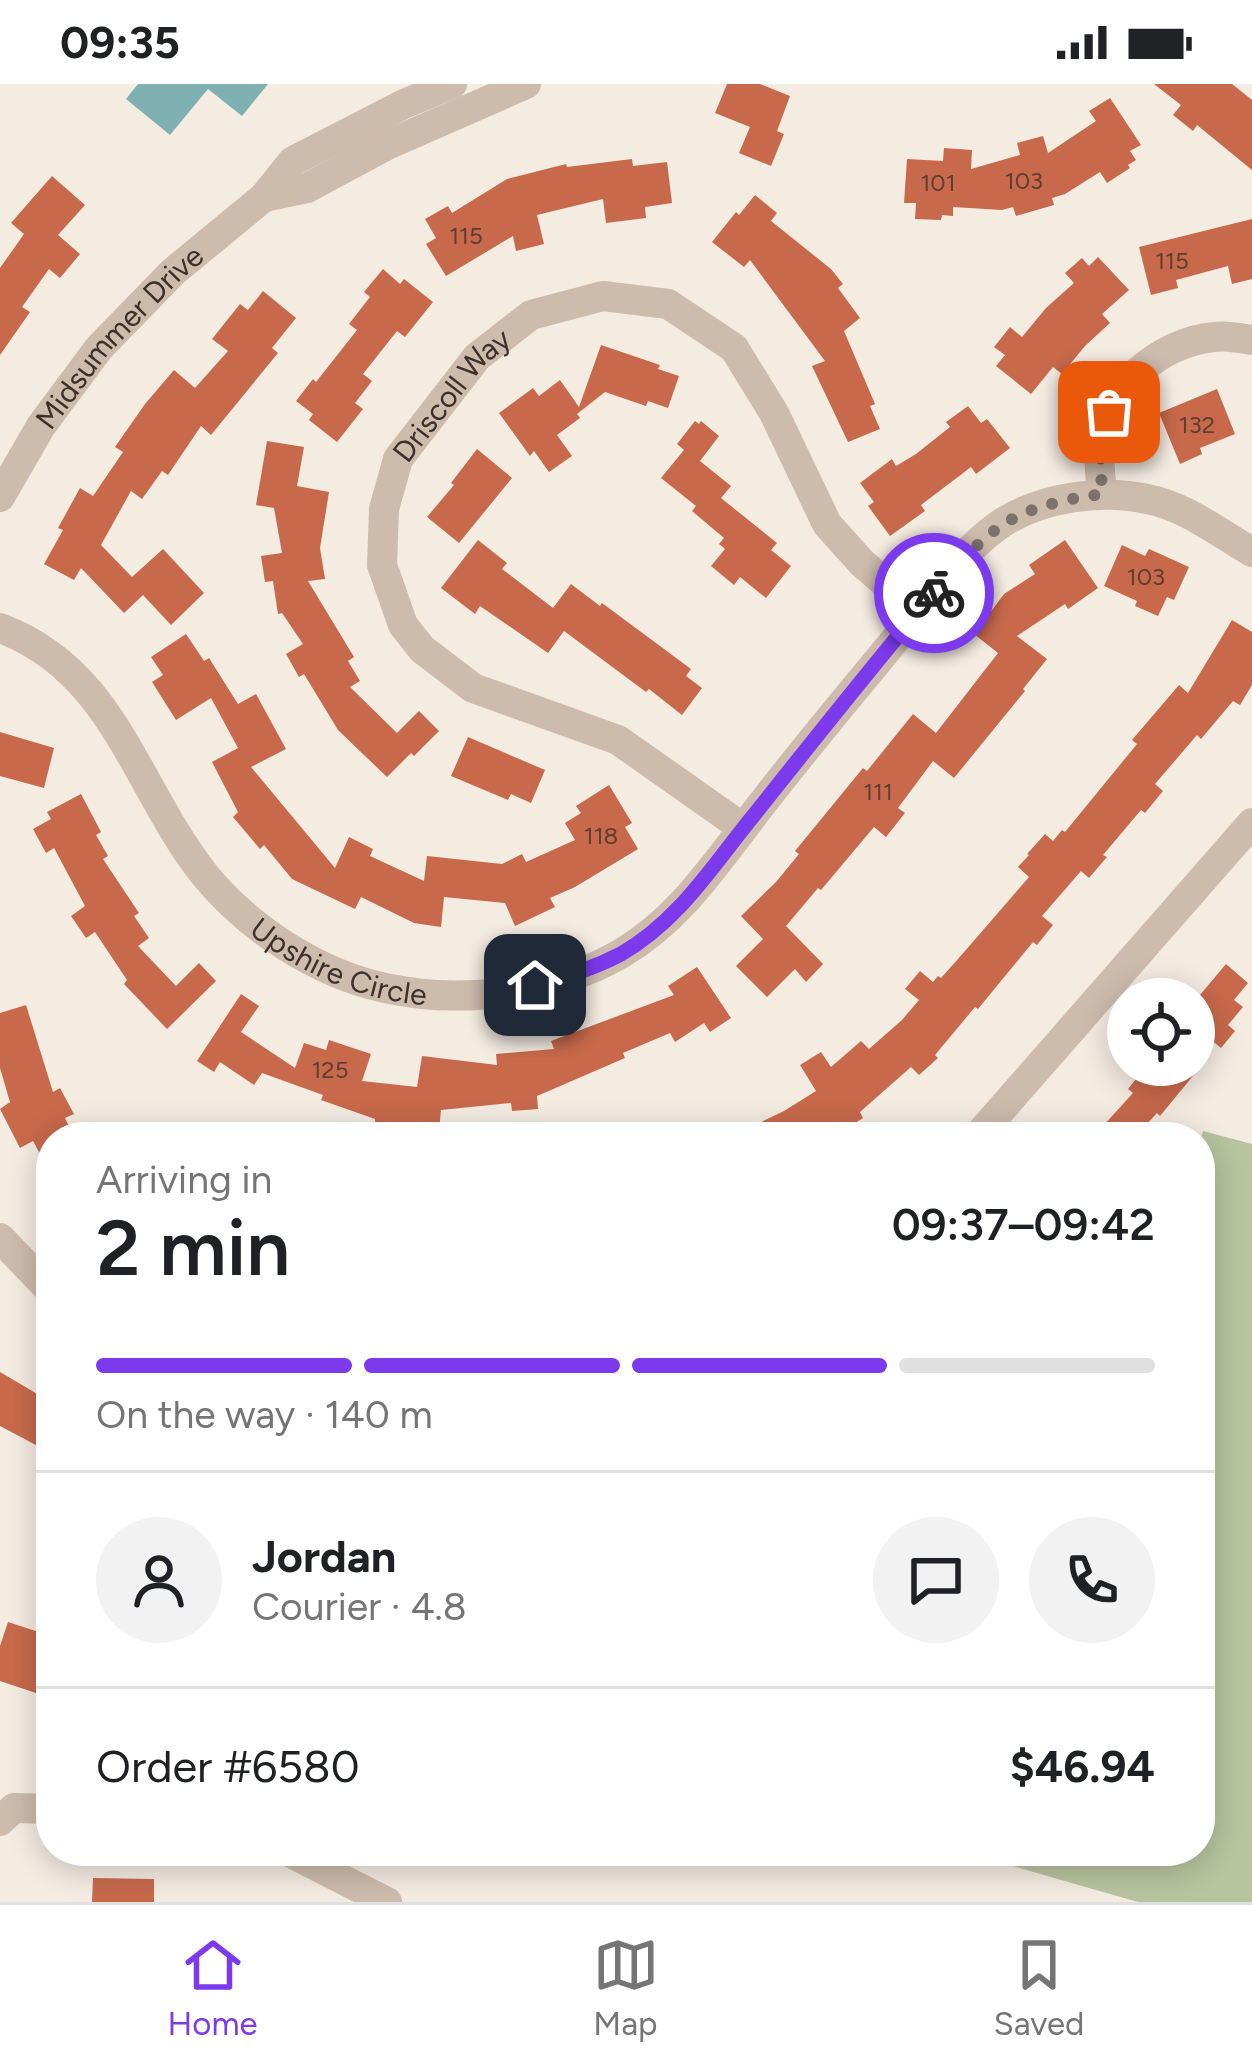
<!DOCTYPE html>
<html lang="en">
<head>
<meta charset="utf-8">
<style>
  :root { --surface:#fff; --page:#f2f2f2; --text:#202124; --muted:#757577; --line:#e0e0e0; --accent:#7c3aed }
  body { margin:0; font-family:Figtree,sans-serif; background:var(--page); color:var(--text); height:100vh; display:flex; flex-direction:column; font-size:45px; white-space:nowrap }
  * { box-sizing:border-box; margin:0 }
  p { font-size:39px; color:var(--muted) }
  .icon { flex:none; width:66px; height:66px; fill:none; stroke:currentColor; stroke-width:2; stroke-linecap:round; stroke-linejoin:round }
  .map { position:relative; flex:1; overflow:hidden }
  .panel { position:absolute; left:36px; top:1038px; width:1179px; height:744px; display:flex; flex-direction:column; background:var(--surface); border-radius:48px; box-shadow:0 6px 30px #0003 }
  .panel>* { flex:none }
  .fabs { position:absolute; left:1107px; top:894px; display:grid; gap:24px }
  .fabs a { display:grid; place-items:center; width:108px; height:108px; border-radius:50%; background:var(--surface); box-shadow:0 6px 30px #0003; font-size:60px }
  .pin { position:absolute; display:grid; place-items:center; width:102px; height:102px; color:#fff; margin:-51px; border-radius:24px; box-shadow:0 6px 18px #0006 }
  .courier { position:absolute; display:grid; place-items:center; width:120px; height:120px; margin:-60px; border:9px solid #7c3aed; border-radius:50%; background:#fff; color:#222; box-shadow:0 3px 15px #0007 }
  .headline em { font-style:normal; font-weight:600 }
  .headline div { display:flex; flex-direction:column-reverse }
  .headline { display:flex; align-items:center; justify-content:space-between; height:204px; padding:0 60px }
  h1 { font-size:78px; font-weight:600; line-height:90px }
  .bar { display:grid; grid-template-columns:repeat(4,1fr); gap:18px 12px; align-content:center; height:144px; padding:0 60px }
  .bar i { height:15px; border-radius:9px; background:var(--line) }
  .bar .on { background:var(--accent) }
  .bar p { grid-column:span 4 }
  .line { display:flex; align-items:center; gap:30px; padding:0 60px; border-top:3px solid var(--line) }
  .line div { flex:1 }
  .round { display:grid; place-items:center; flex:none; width:126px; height:126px; border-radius:63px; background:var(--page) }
  .status { display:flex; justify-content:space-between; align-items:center; height:84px; padding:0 60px; background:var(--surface); direction:ltr }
  .status svg { height:33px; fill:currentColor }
  .menu { display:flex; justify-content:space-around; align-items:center; height:168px; border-top:3px solid var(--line); background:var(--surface); font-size:33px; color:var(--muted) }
  .menu a { display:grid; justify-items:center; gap:6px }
  .menu .on { color:var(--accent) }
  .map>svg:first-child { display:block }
  .green { fill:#b8c4a0 }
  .water { fill:#7fb0b2 }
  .building { fill:#c8694b }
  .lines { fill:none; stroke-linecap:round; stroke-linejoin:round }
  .minor { stroke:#cdbbac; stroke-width:30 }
  .done { stroke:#7c716b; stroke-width:12; stroke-dasharray:0 21.6 }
  .route { stroke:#7c3aed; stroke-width:15 }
  .labels { text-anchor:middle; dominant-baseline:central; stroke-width:10; stroke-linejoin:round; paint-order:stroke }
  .number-label { font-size:24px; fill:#5e3e33 }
  .street-label { font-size:30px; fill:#3b302b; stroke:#fbf5ee }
</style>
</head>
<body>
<div class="status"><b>09:35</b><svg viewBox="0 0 49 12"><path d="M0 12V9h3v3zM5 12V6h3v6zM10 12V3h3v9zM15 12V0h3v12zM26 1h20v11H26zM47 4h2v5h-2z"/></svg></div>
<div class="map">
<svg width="1252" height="1818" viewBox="0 0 1252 1818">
  <rect width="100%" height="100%" fill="#f4ebe1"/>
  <path class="green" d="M1203,1047L1252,1060V1818H1138L999,1778L1003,1767H1200V1057Z"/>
  <path class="water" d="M138,0H268L242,32L208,5L170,51L126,15Z"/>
  <path class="building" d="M727,0H760L790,12L777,47L784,50L771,82L739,69L750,43L715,29Z
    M1154,0H1232L1252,16V86L1197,41L1193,47L1173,31L1181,21Z
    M1110,14L1141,61L1130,67L1136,76L1128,81L1130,84L1107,99L1100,88L1065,110L1052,114L1054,121L1016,132L1013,123L1002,126L953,123V132L942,131L941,136L915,135L916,119H904L907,75L943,77L944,64L972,66L971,85L1020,71L1017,59L1043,52L1048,69L1096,37L1089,27Z
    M632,75L633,82L667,78L672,119L645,123L646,134L606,139L603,115L537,131L544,160L516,167L513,152L446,192L426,160L436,154L425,135L448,122L452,129L507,95L566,80L567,83Z
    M52,92L85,121L58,151L80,170L60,194L49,185L22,223L30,228L0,271V184L24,150L11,139Z
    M755,111L777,129L771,137L831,185L843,200L838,204L860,234L844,247L875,320L870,322L880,345L848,358L812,282L825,277L750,176L744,183L712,158L736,128L739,131Z
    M1252,135V195L1232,200L1228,182L1176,196L1178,204L1151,211L1139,163Z
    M1098,173L1129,206L1102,230L1110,239L1085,262L1062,290L1053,283L1031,310L996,282L1005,271L994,263L1010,243L1022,253L1046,224L1074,199L1065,189L1082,174L1089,182Z
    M383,185L400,200L404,195L433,218L405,253L397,247L363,290L372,297L355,319L363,325L337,358L309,336L313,330L296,317L313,295L316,298L357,246L349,240L370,213L364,208Z
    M263,207L296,234L272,264L278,269L211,351L201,342L168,391L162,387L142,415L131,407L101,461L132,493L163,465L204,509L171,541L143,511L124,529L81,484L74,496L44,480L63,446L58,444L80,404L93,412L123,368L115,363L145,320L174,286L195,304L228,267L212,255L240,220L248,226Z
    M601,261L660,281L658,285L679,292L668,324L648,317L646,322L605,308L577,330L580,334L557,351L572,372L549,388L534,367L530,372L499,329L533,304L539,312L560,296L579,323Z
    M1217,305L1235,350L1200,364L1202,370L1180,380L1159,329Z
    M968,322L981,339L987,335L1010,364L976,390L971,383L921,421L925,427L890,452L868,422L874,418L860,399L892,375L896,382L916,370L950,343L946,338Z
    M695,337L699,340L701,337L719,352L700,377L731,402L721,414L777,459L771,466L791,482L766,514L740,493L734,501L711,482L725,465L719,460L724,454L692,427L696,422L661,394L684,366L677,360Z
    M267,357L304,363L297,402L329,408L320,464L325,495L308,497L354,573L348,577L360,597L350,603L397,649L419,627L439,647L414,672L411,669L387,693L338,646L304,590L299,593L286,570L303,560L282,529L278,530L273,497L265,498L261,472L282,469L274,424L256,421Z
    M477,365L512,394L459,459L427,433L454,401L451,399Z
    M478,456L507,479L502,485L553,524L571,500L600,522L602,519L691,585L686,592L702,604L682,631L649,605L646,608L564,547L548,569L480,522L475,530L441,504Z
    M1065,456L1098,504L1068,525L1065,520L1017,552L1047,575L1023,605L1025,607L954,694L933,677L898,724L905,729L886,753L874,743L821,806L818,804L786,842L823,880L806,898L795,885L767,913L736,882L763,855L741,832L776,798L799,770L795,767L863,684L867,687L913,630L936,649L998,569L974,550L1004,510L1035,490L1029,481Z
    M1122,461L1145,472L1149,465L1189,483L1174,516L1167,513L1158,532L1135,522L1137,517L1104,502Z
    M1232,536L1252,548V601L1240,621L1233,617L1201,655L1197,651L1155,700L1163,707L1145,729L1141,726L1103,771L1107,773L1089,794L1081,787L1042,832L1053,841L1037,861L1033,858L978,925L975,923L935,971L938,974L919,991L911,983L860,1028L863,1034L833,1053H730L784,1027L816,1007L800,981L821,968L831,983L861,957L869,965L902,936L919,916L905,905L920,887L933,898L938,892L941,894L958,875L1029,793L1018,783L1029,771L1027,770L1045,750L1053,757L1062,746L1065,748L1137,660L1132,656L1179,601L1188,609Z
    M186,550L204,577L209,574L238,620L256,610L286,665L251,683L335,784L349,753L373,765L370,772L424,797L427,772L502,780L522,770L526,778L575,756L565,739L581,729L576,722L609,701L632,739L625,743L638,765L575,803L550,814L555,823L515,842L505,819L444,813L441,843L414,839L361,813L355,825L292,795L264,761L260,765L233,733L238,728L212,678L238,664L211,614L176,636L152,598L163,591L151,573Z
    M0,648L54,664L44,704L0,692Z
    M468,653L545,686L531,719L511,710L508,716L451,692Z
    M81,710L101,748L96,751L108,772L103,775L139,829L134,832L149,854L138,862L176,902L199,879L216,897L167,945L124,900L127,896L95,848L86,854L71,832L85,822L54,764L46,769L33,745L51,735L47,728Z
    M1226,880L1248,899L1234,916L1243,923L1228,941L1235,947L1221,964L1194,942V918Z
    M697,883L731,934L710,948L704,939L675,958L670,949L623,969L625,974L537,1012L538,1025L512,1027L511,1019L441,1026L439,1047L375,1042V1035L321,1016L323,1011L262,989L254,1001L220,978L214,988L197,977L241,910L259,922L241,948L295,984L304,959L326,966L329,956L371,970L362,997L417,1003L422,972L497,981L496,970L554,965L551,957L674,911L668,902Z
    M26,921L53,1008L60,1004L74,1030L65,1034L74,1053H51V1090L33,1057L20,1064L0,1025L10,1018L0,984V929Z
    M1147,981H1202L1160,1032L1157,1029L1135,1053H1093L1133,1009L1128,1005Z
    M0,1288L51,1318V1369L0,1342Z
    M8,1538L45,1550L40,1566L51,1569V1608L38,1604L36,1609L0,1597V1562Z
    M93,1794L154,1795V1818H92Z"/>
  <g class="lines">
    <g class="minor">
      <path d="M264,113L307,104L387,61L526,0"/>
      <path d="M1102,410C1101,395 1098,378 1100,363C1103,305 1160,258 1214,253C1226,251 1240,254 1252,256"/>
      <path id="s1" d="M0,413L41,342L99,264L173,188L264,113L293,77L404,20L452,0"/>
      <path id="s2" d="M0,544C114,586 136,704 204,790C248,844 316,889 385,904C463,921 553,909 622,869C673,839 707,792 742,746C789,683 840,623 890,562C922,523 958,470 999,441C1040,413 1100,405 1147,415C1185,422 1219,449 1252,468"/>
      <path id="s3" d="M743,744L618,656L473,604L422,565L403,541L382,481L384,425L398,375L477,273L531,231L603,212L668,220L734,264L774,329L827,440L862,479L918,527"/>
      <path d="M977,1053L1252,739"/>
      <path d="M0,1154L51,1207"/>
      <path d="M0,1737L14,1724L51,1725"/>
      <path d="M287,1767L387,1818"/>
    </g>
  </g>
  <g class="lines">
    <path class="done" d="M934,509C991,441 1012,423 1102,410L1100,360L1109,328"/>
    <path class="route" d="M535,901C564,894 594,884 621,870C679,837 713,781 754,731C813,657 872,582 934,509"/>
  </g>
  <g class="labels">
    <g class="number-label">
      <text x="1024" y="96">103</text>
      <text x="938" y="98">101</text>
      <text x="466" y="151">115</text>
      <text x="1172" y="176">115</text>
      <text x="1197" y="340">132</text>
      <text x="1146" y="492">103</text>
      <text x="878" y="707">111</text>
      <text x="601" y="751">118</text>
      <text x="330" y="985">125</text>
    </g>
    <g class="street-label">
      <text stroke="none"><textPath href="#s1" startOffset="201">Midsummer Drive</textPath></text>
      <text stroke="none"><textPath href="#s3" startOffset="657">Driscoll Way</textPath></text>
      <text stroke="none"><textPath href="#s2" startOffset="492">Upshire Circle</textPath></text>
    </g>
  </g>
</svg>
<div class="fabs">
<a><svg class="icon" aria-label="locate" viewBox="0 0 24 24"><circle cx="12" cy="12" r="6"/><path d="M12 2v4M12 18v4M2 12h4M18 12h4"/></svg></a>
</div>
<div class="pin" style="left:1109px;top:328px;background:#ea580c"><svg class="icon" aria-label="bag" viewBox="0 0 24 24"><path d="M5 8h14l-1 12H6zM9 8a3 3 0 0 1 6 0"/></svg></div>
<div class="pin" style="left:535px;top:901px;background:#1f2937"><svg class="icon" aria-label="home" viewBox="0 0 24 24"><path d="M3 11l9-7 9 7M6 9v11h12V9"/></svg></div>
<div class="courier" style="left:934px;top:509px"><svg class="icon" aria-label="bike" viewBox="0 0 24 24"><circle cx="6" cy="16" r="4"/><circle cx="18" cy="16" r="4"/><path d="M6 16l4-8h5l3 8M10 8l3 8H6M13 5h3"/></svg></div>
<section class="panel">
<div class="headline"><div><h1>2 min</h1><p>Arriving in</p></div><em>09:37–09:42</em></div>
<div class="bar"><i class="on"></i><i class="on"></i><i class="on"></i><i></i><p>On the way · 140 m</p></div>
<div class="line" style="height:216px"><a class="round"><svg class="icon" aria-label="person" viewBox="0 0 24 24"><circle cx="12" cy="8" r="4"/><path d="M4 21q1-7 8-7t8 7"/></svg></a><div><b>Jordan</b><p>Courier · 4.8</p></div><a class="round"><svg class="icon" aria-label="chat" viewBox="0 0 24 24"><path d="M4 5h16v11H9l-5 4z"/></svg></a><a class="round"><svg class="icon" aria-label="phone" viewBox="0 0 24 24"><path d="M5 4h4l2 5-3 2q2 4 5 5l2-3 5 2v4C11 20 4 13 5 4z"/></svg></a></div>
<div class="line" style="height:156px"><div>Order #6580</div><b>$46.94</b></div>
</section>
</div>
<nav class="menu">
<a class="on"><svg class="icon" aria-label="home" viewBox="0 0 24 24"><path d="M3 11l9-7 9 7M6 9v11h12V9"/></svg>Home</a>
<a><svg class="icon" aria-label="map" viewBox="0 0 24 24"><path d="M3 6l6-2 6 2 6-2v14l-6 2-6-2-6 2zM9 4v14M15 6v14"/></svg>Map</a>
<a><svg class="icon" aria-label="saved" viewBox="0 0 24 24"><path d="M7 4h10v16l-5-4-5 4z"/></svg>Saved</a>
</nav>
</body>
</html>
